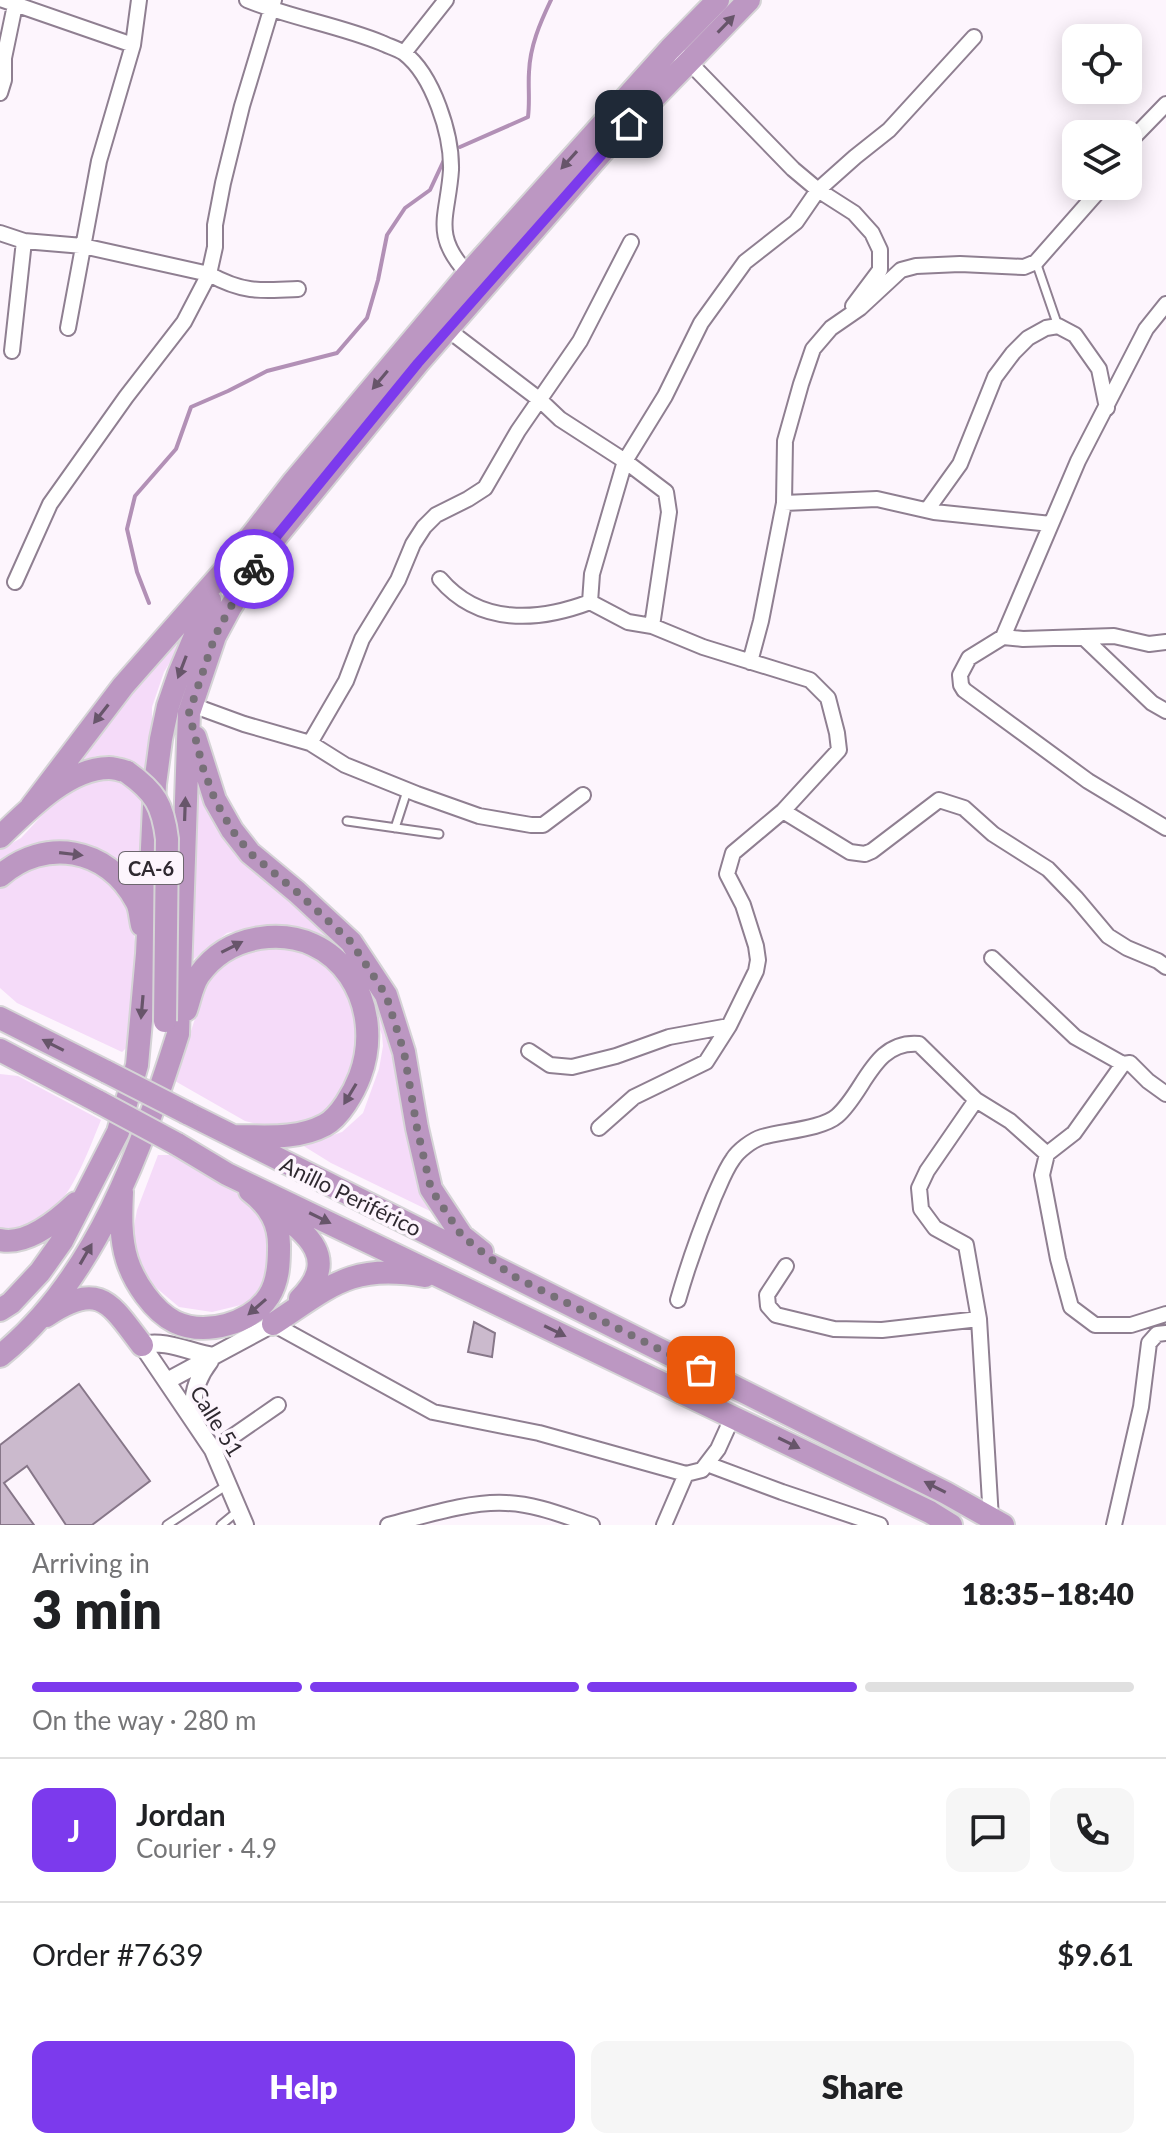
<!DOCTYPE html>
<html lang="en">
<head>
<meta charset="utf-8">
<style>
  :root { --surface:#fff; --page:#f6f6f6; --text:#202124; --muted:#757577; --line:#e0e0e0; --accent:#7c3aed }
  body { margin:0; font-family:Lato,sans-serif; background:var(--page); color:var(--text); height:100vh; display:flex; flex-direction:column; font-size:30px; white-space:nowrap }
  * { box-sizing:border-box; margin:0 }
  p { font-size:26px; color:var(--muted) }
  .icon { flex:none; width:44px; height:44px; fill:none; stroke:currentColor; stroke-width:2; stroke-linecap:round; stroke-linejoin:round }
  .map { position:relative; height:1525px; overflow:hidden }
  .details { display:flex; flex-direction:column; background:var(--surface); flex:1 }
  .details>* { flex:none }
  .controls { position:absolute; left:1062px; top:24px; display:grid; gap:16px }
  .controls a { display:grid; place-items:center; width:80px; height:80px; border-radius:16px; background:var(--surface); box-shadow:0 4px 20px #0003; font-size:40px }
  .pin { position:absolute; display:grid; place-items:center; width:68px; height:68px; color:#fff; margin:-34px; border-radius:16px; box-shadow:0 4px 12px #0006 }
  .courier { position:absolute; display:grid; place-items:center; width:80px; height:80px; margin:-40px; border:6px solid #7c3aed; border-radius:50%; background:#fff; color:#222; box-shadow:0 2px 10px #0007 }
  .overview em { font-style:normal; font-weight:800 }
  .overview div { display:flex; flex-direction:column-reverse }
  .overview { display:flex; align-items:center; justify-content:space-between; height:136px; padding:0 32px }
  h1 { font-size:52px; font-weight:800; line-height:60px }
  .bar { display:grid; grid-template-columns:repeat(4,1fr); gap:12px 8px; align-content:center; height:96px; padding:0 32px }
  .bar i { height:10px; border-radius:6px; background:var(--line) }
  .bar .on { background:var(--accent) }
  .bar p { grid-column:span 4 }
  .line { display:flex; align-items:center; gap:20px; padding:0 32px; border-top:2px solid var(--line) }
  .line div { flex:1 }
  .round { display:grid; place-items:center; flex:none; width:84px; height:84px; border-radius:16px; background:var(--page) }
  .action { display:flex; gap:16px; margin-top:auto; padding:16px 32px }
  .action a { flex:1; height:92px; border-radius:16px; background:var(--accent); color:#fff; font-size:32px; font-weight:800; line-height:92px; text-align:center }
  .action a+a { background:var(--page); color:var(--text) }
  .map>svg:first-child { display:block }
  .green { fill:#f5dbf9 }
  .lines { fill:none; stroke-linecap:round; stroke-linejoin:round }
  .stream { stroke:#b290b6; stroke-width:4 }
  .building { fill:#cbbacd; stroke:#877789; stroke-width:2 }
  .service-casing { stroke:#8f7f91; stroke-width:11 }
  .minor-casing { stroke:#8f7f91; stroke-width:18 }
  .tertiary-casing { stroke:#8f7f91; stroke-width:20 }
  .trunk-casing { stroke:#d5d4d6; stroke-width:26 }
  .service { stroke:#fff; stroke-width:7 }
  .minor { stroke:#fff; stroke-width:14 }
  .tertiary { stroke:#fff; stroke-width:16 }
  .trunk { stroke:#bc97c2; stroke-width:22 }
  .trunk-bridge-casing { stroke:#d5d4d6; stroke-width:26; stroke-linecap:butt }
  .trunk-bridge { stroke:#bc97c2; stroke-width:22 }
  .oneway { fill:#67556a }
  .done { stroke:#777078; stroke-width:8; stroke-dasharray:0 14.4 }
  .route { stroke:#7c3aed; stroke-width:10 }
  .labels { text-anchor:middle; dominant-baseline:central; stroke-width:7; stroke-linejoin:round; paint-order:stroke }
  .shield { fill:#fdf5fd; stroke:#6d666e; stroke-width:2 }
  .shield-label { font-size:20px; font-weight:bold; fill:#2f2930 }
  .street-label { font-size:22px; fill:#2f2930; stroke:#fdf5fd }
</style>
</head>
<body>
<div class="map">
<svg width="1166" height="1525" viewBox="0 0 1166 1525">
  <rect width="100%" height="100%" fill="#fdf5fd"/>
  <path class="green" d="M185,624L187,635L164,672L152,707V726L148,772C117,747 96,753 63,769Z
    M195,771L210,806L364,968L377,1001L395,1069L414,1168L434,1213L331,1163L302,1145L342,1132L363,1113L379,1069L383,1046L382,1035L370,1002L334,948L308,931L268,925L227,933L190,962Z
    M104,773L146,791L144,902C137,888 129,870 117,860C85,835 31,836 0,861V850L21,838L73,782Z
    M75,861L99,871L123,894L131,912L137,957L131,1043L122,1052L17,1003L0,988V888L11,874L31,865Z
    M253,943L298,947L335,973L346,988L362,1034L351,1085L318,1119L273,1128L245,1121L175,1081L208,978L223,960Z
    M0,1074L18,1076L101,1120C87,1154 66,1215 28,1228C21,1231 10,1230 3,1231L0,1230Z
    M158,1155H176L254,1204L272,1229L266,1284L245,1304L212,1312L179,1307L154,1286L137,1265L132,1237L137,1210Z"/>
  <g class="lines">
    <path class="stream" d="M460,147L528,117C530,101 528,87 529,72C530,46 540,23 551,0
      M149,603L137,572L127,529L135,496L176,449L191,407L228,391L267,371L337,353L367,318L378,280L387,235L405,208L430,190L444,160"/>
  </g>
  <path class="building" d="M474,1322L495,1333L492,1357L468,1352Z
    M79,1384L150,1481L92,1525H66L27,1466L4,1483L34,1525H0V1445Z"/>
  <g class="lines">
    <defs>
      <path id="service" d="M1036,262L1058,326
        M347,821L439,834
        M395,828L407,791
        M167,1525L227,1485
        M221,1525L238,1511"/>
      <path id="minor" d="M3,0L133,45
        M247,0C291,18 338,25 382,43C388,46 398,49 404,53C433,75 452,135 451,170C448,217 431,234 468,274
        M670,49L689,62L793,169L818,190L854,213L872,233L880,250V270L853,306
        M404,53L446,0
        M0,93L4,80V58L15,5
        M1128,148L1134,137L1166,104
        M0,233L24,241L83,246L209,274C243,293 261,291 298,289
        M1166,304L1146,329L1078,461L1003,637L969,658L960,675L961,685L964,690L1088,781L1166,828
        M68,328L99,161L133,45L139,0
        M447,329L540,400L560,419L625,461L666,492L669,512L652,626
        M12,351L24,241
        M784,503L877,499L934,512L1051,524
        M927,510L960,464L995,377L1013,353L1028,338L1046,328L1058,326L1075,335L1099,369L1107,408
        M440,579C479,625 537,622 590,602L628,622L652,626L703,647L810,680L828,698L837,733L839,750L783,811L733,853L727,874L743,905L756,946L758,960L756,971L729,1026L706,1062L634,1097L599,1128
        M15,582L50,504L126,397L184,322L209,274L215,247V225L223,183L242,106L274,0
        M590,602L592,574L625,461L665,396L701,323L745,262L796,222L818,190L855,157L889,130L974,37
        M1003,637L1023,639L1114,636L1149,644L1166,642
        M1083,637L1152,703L1166,711
        M750,662L761,621L784,503L785,441L801,384L813,349L831,328L860,308L901,270L916,266L960,264L1024,267L1036,262L1103,186
        M192,705L244,724L310,743L345,765L417,794L479,816L531,825H543L583,795
        M310,743L346,681L362,639L398,580L413,544L424,527L436,515L468,499L485,488L518,431L580,341L631,242
        M783,811L850,852L865,854L872,851L939,800L964,808L993,834L1048,869L1076,898L1108,936L1127,948L1158,961L1166,967
        M992,958L1075,1037L1123,1064L1130,1063L1148,1081L1166,1094
        M529,1051L550,1065L572,1067L616,1056L669,1037L729,1026
        M1123,1064L1074,1133L1047,1154L1042,1175L1058,1259L1071,1307L1095,1325H1131L1166,1314
        M976,1100L927,1171L919,1188L921,1209L935,1228L966,1245L979,1319L991,1519
        M786,1266L767,1295L768,1306L776,1315L834,1329L882,1330L979,1319
        M678,1300C688,1265 700,1231 714,1197C720,1184 725,1170 733,1159C738,1151 752,1140 762,1137C782,1131 822,1129 837,1116C865,1092 873,1040 919,1044L976,1100L1010,1121L1047,1154
        M273,1324L433,1412L539,1433L686,1474L702,1470L718,1449L733,1416
        M213,1450L278,1405
        M707,1464L782,1492L880,1525
        M388,1525C424,1516 469,1501 506,1503C536,1504 564,1516 592,1525
        M664,1525L686,1474
        M1114,1525L1141,1407L1149,1343L1157,1334L1166,1333"/>
      <path id="tertiary" d="M213,1356C190,1352 164,1339 142,1345L213,1450L245,1525
        M167,1381L273,1324
        M195,1421C190,1398 196,1379 210,1361"/>
      <path id="trunk" d="M195,737L215,800L232,830L250,853L297,892L351,942L386,995L404,1052L417,1128L431,1189L462,1236L482,1252
        M31,807L123,686L225,570L294,481L468,274L670,49L718,0
        M0,837C27,811 68,768 109,768C115,768 121,770 127,772
        M0,876C44,837 108,847 136,901C140,907 140,917 142,925
        M186,1010C190,999 192,985 199,975C214,954 234,942 260,938C340,926 386,1006 360,1076C354,1092 340,1117 325,1125C297,1140 264,1136 234,1136
        M0,1018L107,1072
        M0,1050L99,1102
        M187,1113L946,1493L1003,1525
        M177,1144L227,1174L930,1512L951,1525
        M122,1192C121,1214 120,1238 127,1260C134,1282 153,1311 175,1322C205,1336 251,1324 269,1296C278,1282 279,1265 279,1249C280,1224 270,1206 250,1191
        M269,1205C303,1231 343,1256 300,1299
        M0,1240C27,1246 58,1220 76,1203
        M0,1310L11,1303L40,1272L62,1241L118,1132L137,1065L147,954L155,784L161,739L168,706L179,674L210,600
        M46,1316C100,1280 110,1303 142,1345
        M273,1324C331,1286 351,1263 425,1276
        M0,1356C96,1279 142,1147 178,1034L189,713L215,636L230,608L271,543L418,363L609,144L749,0"/>
    </defs>
    <use href="#service" class="service-casing"/>
    <use href="#minor" class="minor-casing"/>
    <use href="#tertiary" class="tertiary-casing"/>
    <use href="#trunk" class="trunk-casing"/>
    <use href="#service" class="service"/>
    <use href="#minor" class="minor"/>
    <use href="#tertiary" class="tertiary"/>
    <use href="#trunk" class="trunk"/>
    <defs>
      <path id="trunk-bridge" d="M127,772C155,792 163,805 167,839L165,1021
        M107,1072L187,1113
        M99,1102L177,1144"/>
    </defs>
    <use href="#trunk-bridge" class="trunk-bridge-casing"/>
    <use href="#trunk-bridge" class="trunk-bridge"/>
  </g>
  <defs><path id="oneway-solid" d="M-6-.8H1V-3.2L6.5 0L1 3.2V.8H-6Z" transform="scale(2)"/></defs>
  <g class="oneway">
    <use href="#oneway-solid" transform="translate(726 24) rotate(-46)"/>
    <use href="#oneway-solid" transform="translate(569 160) rotate(132)"/>
    <use href="#oneway-solid" transform="translate(380 380) rotate(130)"/>
    <use href="#oneway-solid" transform="translate(182 667) rotate(111)"/>
    <use href="#oneway-solid" transform="translate(101 714) rotate(128)"/>
    <use href="#oneway-solid" transform="translate(185 809) rotate(-88)"/>
    <use href="#oneway-solid" transform="translate(71 854) rotate(7)"/>
    <use href="#oneway-solid" transform="translate(232 947) rotate(-27)"/>
    <use href="#oneway-solid" transform="translate(142 1007) rotate(95)"/>
    <use href="#oneway-solid" transform="translate(53 1045) rotate(-153)"/>
    <use href="#oneway-solid" transform="translate(350 1094) rotate(121)"/>
    <use href="#oneway-solid" transform="translate(320 1218) rotate(26)"/>
    <use href="#oneway-solid" transform="translate(86 1254) rotate(-60)"/>
    <use href="#oneway-solid" transform="translate(257 1307) rotate(139)"/>
    <use href="#oneway-solid" transform="translate(555 1331) rotate(26)"/>
    <use href="#oneway-solid" transform="translate(789 1443) rotate(26)"/>
    <use href="#oneway-solid" transform="translate(935 1487) rotate(-153)"/>
  </g>
  <g class="lines">
    <path class="done" d="M254,569L230,608L215,636L189,713L203,768L215,800L232,830L250,853L297,892L351,942L386,995L404,1052L417,1128L431,1189L462,1236L511,1275L701,1370"/>
    <path class="route" d="M254,569L271,543L418,363L629,124"/>
  </g>
  <g class="labels">
    <rect class="shield" x="119" y="852" width="64" height="32" rx="6"/>
    <g class="shield-label">
      <text x="151" y="868">CA-6</text>
    </g>
    <g class="street-label">
      <text transform="translate(351 1196) rotate(26)">Anillo Periférico</text>
      <text transform="translate(217 1421) rotate(58)">Calle 51</text>
    </g>
  </g>
</svg>
<div class="controls">
<a><svg class="icon" aria-label="locate" viewBox="0 0 24 24"><circle cx="12" cy="12" r="6"/><path d="M12 2v4M12 18v4M2 12h4M18 12h4"/></svg></a>
<a><svg class="icon" aria-label="layers" viewBox="0 0 24 24"><path d="M12 4l9 5-9 5-9-5zM3 14l9 5 9-5"/></svg></a>
</div>
<div class="pin" style="left:701px;top:1370px;background:#ea580c"><svg class="icon" aria-label="bag" viewBox="0 0 24 24"><path d="M5 8h14l-1 12H6zM9 8a3 3 0 0 1 6 0"/></svg></div>
<div class="pin" style="left:629px;top:124px;background:#1f2937"><svg class="icon" aria-label="home" viewBox="0 0 24 24"><path d="M3 11l9-7 9 7M6 9v11h12V9"/></svg></div>
<div class="courier" style="left:254px;top:569px"><svg class="icon" aria-label="bike" viewBox="0 0 24 24"><circle cx="6" cy="16" r="4"/><circle cx="18" cy="16" r="4"/><path d="M6 16l4-8h5l3 8M10 8l3 8H6M13 5h3"/></svg></div>
</div>
<section class="details">
<div class="overview"><div><h1>3 min</h1><p>Arriving in</p></div><em>18:35–18:40</em></div>
<div class="bar"><i class="on"></i><i class="on"></i><i class="on"></i><i></i><p>On the way · 280 m</p></div>
<div class="line" style="height:144px"><b class="round" style="background:var(--accent);color:#fff">J</b><div><b>Jordan</b><p>Courier · 4.9</p></div><a class="round"><svg class="icon" aria-label="chat" viewBox="0 0 24 24"><path d="M4 5h16v11H9l-5 4z"/></svg></a><a class="round"><svg class="icon" aria-label="phone" viewBox="0 0 24 24"><path d="M5 4h4l2 5-3 2q2 4 5 5l2-3 5 2v4C11 20 4 13 5 4z"/></svg></a></div>
<div class="line" style="height:104px"><div>Order #7639</div><b>$9.61</b></div>
<div class="action"><a>Help</a><a>Share</a></div>
</section>
</body>
</html>
